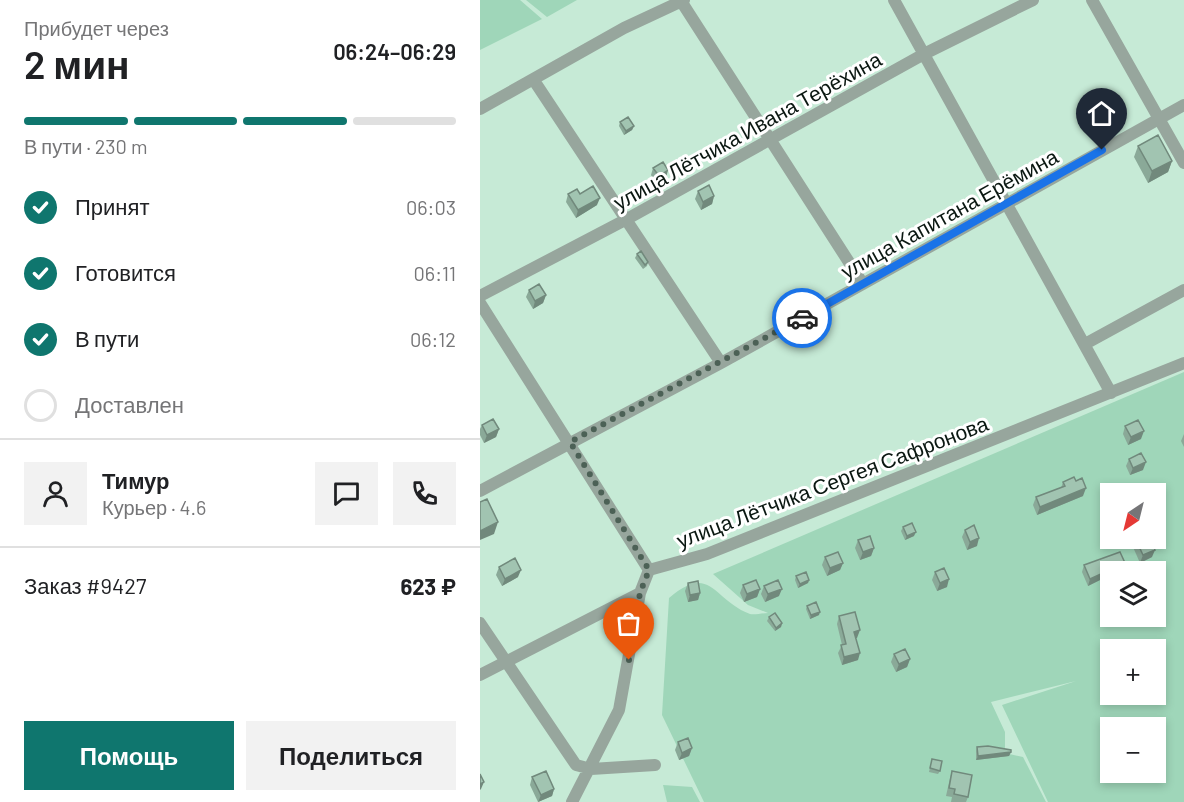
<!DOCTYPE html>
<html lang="ru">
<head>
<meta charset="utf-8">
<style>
  :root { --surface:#fff; --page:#f2f2f2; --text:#202124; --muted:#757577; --line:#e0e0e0; --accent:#0f766e }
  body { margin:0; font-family:Barlow,sans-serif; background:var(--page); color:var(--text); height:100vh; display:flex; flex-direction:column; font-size:22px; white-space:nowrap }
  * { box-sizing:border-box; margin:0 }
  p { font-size:20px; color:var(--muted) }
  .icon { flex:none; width:33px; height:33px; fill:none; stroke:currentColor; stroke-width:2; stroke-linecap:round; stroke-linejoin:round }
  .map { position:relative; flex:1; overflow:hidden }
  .details { display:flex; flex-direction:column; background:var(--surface); width:480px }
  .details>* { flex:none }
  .needle { width:39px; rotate:215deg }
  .fabs { position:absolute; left:620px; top:483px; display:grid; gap:12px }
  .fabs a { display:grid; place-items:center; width:66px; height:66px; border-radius:0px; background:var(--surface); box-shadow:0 3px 9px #0003; font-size:30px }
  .pin { position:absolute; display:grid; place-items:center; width:51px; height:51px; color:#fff; margin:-62px -26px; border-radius:50% 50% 50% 0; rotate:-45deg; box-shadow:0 0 6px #0007 }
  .pin .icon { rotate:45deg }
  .courier { position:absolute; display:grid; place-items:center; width:60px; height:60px; margin:-30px; border:4px solid #1a73e8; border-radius:50%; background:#fff; color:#222; box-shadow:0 2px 8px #0007 }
  .overview em { font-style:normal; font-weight:600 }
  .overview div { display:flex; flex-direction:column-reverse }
  .overview { display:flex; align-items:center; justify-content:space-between; height:102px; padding:0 24px }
  h1 { font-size:39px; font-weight:600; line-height:45px }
  .bar { display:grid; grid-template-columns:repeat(4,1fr); gap:9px 6px; align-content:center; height:72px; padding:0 24px }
  .bar i { height:8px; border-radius:4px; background:var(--line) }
  .bar .selected { background:var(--accent) }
  .bar p { grid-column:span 4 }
  .line { display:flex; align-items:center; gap:15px; padding:0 24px; border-top:2px solid var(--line) }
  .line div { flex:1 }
  .round { display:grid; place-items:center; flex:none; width:63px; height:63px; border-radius:0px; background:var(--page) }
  ol { padding:0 24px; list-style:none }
  li { display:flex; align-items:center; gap:18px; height:66px }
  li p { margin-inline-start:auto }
  li .icon { padding:6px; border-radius:50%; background:var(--accent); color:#fff; stroke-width:4 }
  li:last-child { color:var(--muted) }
  li i { width:33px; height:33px; border:3px solid var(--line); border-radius:50% }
  .cta { display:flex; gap:12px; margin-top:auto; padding:12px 24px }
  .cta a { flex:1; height:69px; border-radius:0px; background:var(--accent); color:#fff; font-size:24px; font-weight:600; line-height:69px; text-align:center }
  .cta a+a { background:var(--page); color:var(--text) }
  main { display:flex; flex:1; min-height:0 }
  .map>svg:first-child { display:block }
  .green { fill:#9fd6b9; fill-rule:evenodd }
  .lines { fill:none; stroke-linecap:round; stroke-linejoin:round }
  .minor { stroke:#97a69d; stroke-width:12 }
  .wall { fill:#8aa998 }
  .shaded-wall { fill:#71897c }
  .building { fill:#a1c4b1; stroke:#71897c; stroke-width:1.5 }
  .done { stroke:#4c6156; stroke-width:6; stroke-dasharray:0 10.8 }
  .route { stroke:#1a73e8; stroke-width:8 }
  .labels { text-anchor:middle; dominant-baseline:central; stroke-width:6; stroke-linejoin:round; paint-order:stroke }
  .street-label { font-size:21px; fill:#0a1711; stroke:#fff }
</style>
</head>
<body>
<main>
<section class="details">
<div class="overview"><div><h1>2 мин</h1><p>Прибудет через</p></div><em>06:24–06:29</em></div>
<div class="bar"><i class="selected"></i><i class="selected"></i><i class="selected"></i><i></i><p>В пути · 230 m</p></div>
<ol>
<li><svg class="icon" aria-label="check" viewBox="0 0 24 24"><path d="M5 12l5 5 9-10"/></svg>Принят<p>06:03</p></li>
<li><svg class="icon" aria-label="check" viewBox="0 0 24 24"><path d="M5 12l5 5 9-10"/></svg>Готовится<p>06:11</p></li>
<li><svg class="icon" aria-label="check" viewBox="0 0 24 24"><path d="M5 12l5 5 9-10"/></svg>В пути<p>06:12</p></li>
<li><i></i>Доставлен</li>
</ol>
<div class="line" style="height:108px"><a class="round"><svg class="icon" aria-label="person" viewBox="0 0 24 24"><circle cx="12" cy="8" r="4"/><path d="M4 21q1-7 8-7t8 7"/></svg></a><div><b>Тимур</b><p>Курьер · 4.6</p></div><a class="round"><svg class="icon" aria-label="chat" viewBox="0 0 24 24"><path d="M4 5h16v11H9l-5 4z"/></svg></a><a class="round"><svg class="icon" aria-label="phone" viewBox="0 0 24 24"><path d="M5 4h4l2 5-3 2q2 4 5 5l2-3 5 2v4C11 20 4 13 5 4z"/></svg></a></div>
<div class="line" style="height:78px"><div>Заказ #9427</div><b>623 ₽</b></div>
<div class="cta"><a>Помощь</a><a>Поделиться</a></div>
</section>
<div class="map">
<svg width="704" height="802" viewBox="0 0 704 802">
  <rect width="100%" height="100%" fill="#c6ead6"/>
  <path class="green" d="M0,0H40L62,19L0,50Z
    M46,0H97L67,17Z
    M704,372V802H568L522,705L596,681L511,702L525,732V753L543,757L566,802H224L182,715L189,598C231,562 233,600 270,614C275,615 283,613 288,613L268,605L233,574ZM630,494H675V538H630ZM630,572H675V616H630ZM630,650H675V694H630ZM630,728H675V772H630Z
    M183,785L212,787L220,802H187Z"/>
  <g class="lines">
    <path class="minor" d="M414,0L631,393
      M612,0L704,163
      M201,1L383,284
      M53,79L241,363
      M0,109L144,28L204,0
      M0,296L147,219L444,54L553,0
      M0,303L169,570
      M605,344L704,290
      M0,491L241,363L704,105
      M0,623L96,765L111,769L175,765
      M0,675L160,593L169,570L227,554L704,363
      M92,802L139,710L160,593"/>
  </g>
  <path class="wall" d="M140,122L154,126L152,130L144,135L139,126Z
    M658,146L692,161L688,172L668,183L654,157Z
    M173,168L186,178L176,184L171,175Z
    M218,191L234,196L232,204L221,210L215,199Z
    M88,194H100L117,205L96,218L86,202Z
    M157,254L168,262L167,266L163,269L155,258Z
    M49,290L66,295L63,303L53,309L46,297Z
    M2,425L19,429L16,437L4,443L0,435V429Z
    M645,426L661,439L648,445L643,434Z
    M704,434V447L701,441Z
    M649,459L663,470L650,475L646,466Z
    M583,482L603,496L557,515L553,505L556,497L581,488Z
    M423,527L434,536L425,540L421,531Z
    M485,530L497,546L487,550L482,537Z
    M378,540L394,548L391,556L380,560L375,548Z
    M656,540L672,557L660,563L653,547Z
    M345,557L363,563L360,570L347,576L342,565Z
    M645,563L642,570L638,572H630V575L608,586L602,572L604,565Z
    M19,567L38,577L22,586L16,575Z
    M455,572L467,587L457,591L452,580Z
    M316,576L329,580L328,583L318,588L315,580Z
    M208,583L220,593L218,600L208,602L205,591Z
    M263,585L280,589L277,597L264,602L260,593Z
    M284,586L299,596L285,602L281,594Z
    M327,606L339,615L330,619L326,609Z
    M359,616L377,638H376L378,660L362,665L358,653L362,645L357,624Z
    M289,617L302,623L301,627L295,631L287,621Z
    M414,654L430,659L427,667L416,672L411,662Z
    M198,742L212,748L209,756L199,760L195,750Z
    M497,747L531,752L529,756L496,760V751Z
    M452,759L460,771L458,774L449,772Z
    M472,771L488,797L486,802H471L472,797L466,796L470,778Z
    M52,777L74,789L72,796L58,802L50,785Z"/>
  <path class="shaded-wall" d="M154,126L152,130L144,135L146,131Z
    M692,161L688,172L668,183L672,171Z
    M188,170L186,178L176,184L179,176Z
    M234,196L232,204L221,210L223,202Z
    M120,198L117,205L96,218L98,210Z
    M66,295L63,303L53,309L55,301Z
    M19,429L16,437L4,443L7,435Z
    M664,431L661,439L648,445L651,437Z
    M666,462L663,470L650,475L653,468Z
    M606,488L603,496L557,515L560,507Z
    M18,522L14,534L0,540V531Z
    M436,532L434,536L425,540L427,536Z
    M499,538L497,546L487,550L490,542Z
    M394,548L391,556L380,560L383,552Z
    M675,550L672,557L660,563L663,555Z
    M363,563L360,570L347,576L350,568Z
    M645,563L642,570L638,572H630V575L608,586L610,579Z
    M41,570L38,577L22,586L25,579Z
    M469,579L467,587L457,591L460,583Z
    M329,580L328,583L318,588L320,584Z
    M280,589L277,597L264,602L267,594Z
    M302,589L299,596L285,602L288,594Z
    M220,593L218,600L208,602L210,595Z
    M340,612L339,615L330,619L331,615Z
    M302,623L301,627L295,631L296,628Z
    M380,630L377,638L371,639L374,632Z
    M380,653L378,660L362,665L364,657Z
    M430,659L427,667L416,672L419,664Z
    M212,748L209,756L199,760L202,753Z
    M531,752L529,756L496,760L498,756Z
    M4,782L1,789L0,790V784Z
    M74,789L72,796L58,802L61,795Z"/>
  <path class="building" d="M148,117L154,126L146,131L140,122Z
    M678,135L692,161L672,171L658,146Z
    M183,162L188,170L179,176L173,168Z
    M229,185L234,196L223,202L218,191Z
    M113,186L120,198L98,210L88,194L97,189L100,194Z
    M161,251L168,262L165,265L157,254Z
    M59,284L66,295L55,301L49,290Z
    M13,419L19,429L7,435L2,425Z
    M658,420L664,431L651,437L645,426Z
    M661,453L666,462L653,468L649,459Z
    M594,477L596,481L602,478L606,488L560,507L556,497L585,486L583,482Z
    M669,485L674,494H665L662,488Z
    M7,499L18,522L0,531V502Z
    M432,523L436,532L427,536L423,527Z
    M494,525L499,538L490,542L485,530Z
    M390,536L394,548L383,552L378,540Z
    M658,538H669L675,550L663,555L656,540Z
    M358,552L363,563L350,568L345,557Z
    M640,552L645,563L610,579L604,565Z
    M35,558L41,570L25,579L19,567Z
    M464,568L469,579L460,583L455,572Z
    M326,572L329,580L320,584L316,576Z
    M276,580L280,589L267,594L263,585Z
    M298,580L302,589L288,594L284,586Z
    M218,581L220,593L210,595L208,583Z
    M336,602L340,612L331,615L327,606Z
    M375,612L380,630L374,632L380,653L364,657L361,645L366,644L359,616Z
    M295,613L302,623L296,628L289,617Z
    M425,649L430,659L419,664L414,654Z
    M208,738L212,748L202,753L198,742Z
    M508,746L531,750V752L498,756L497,747Z
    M452,759L462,761L460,771L450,768Z
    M66,771L74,789L61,795L52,777Z
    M472,771L492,775L488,797L474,794L475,789L469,788Z
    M0,774L4,782L0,784Z"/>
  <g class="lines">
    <path class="done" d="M149,660L160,593L169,570L90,442L322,318"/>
    <path class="route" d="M322,318L622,150"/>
  </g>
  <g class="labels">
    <g class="street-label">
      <text transform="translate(267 130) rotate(-29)">улица Лётчика Ивана Терёхина</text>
      <text transform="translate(469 213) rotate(-29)">улица Капитана Ерёмина</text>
      <text transform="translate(352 481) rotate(-21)">улица Лётчика Сергея Сафронова</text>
    </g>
  </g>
</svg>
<div class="fabs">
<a><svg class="needle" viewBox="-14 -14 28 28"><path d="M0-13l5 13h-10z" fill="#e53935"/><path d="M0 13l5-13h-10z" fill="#757577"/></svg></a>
<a><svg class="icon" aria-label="layers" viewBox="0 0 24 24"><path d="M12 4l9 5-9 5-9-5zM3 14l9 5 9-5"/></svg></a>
<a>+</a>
<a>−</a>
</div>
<div class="pin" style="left:149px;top:660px;background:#ea580c"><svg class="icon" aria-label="bag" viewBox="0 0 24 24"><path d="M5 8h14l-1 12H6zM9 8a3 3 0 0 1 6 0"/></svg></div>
<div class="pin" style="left:622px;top:150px;background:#1f2937"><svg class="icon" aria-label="home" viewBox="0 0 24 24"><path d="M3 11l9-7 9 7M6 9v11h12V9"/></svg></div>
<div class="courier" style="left:322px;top:318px"><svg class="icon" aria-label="car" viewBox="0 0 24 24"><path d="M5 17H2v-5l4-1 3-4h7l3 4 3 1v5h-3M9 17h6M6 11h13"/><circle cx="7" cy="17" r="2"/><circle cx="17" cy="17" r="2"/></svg></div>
</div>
</main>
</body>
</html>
